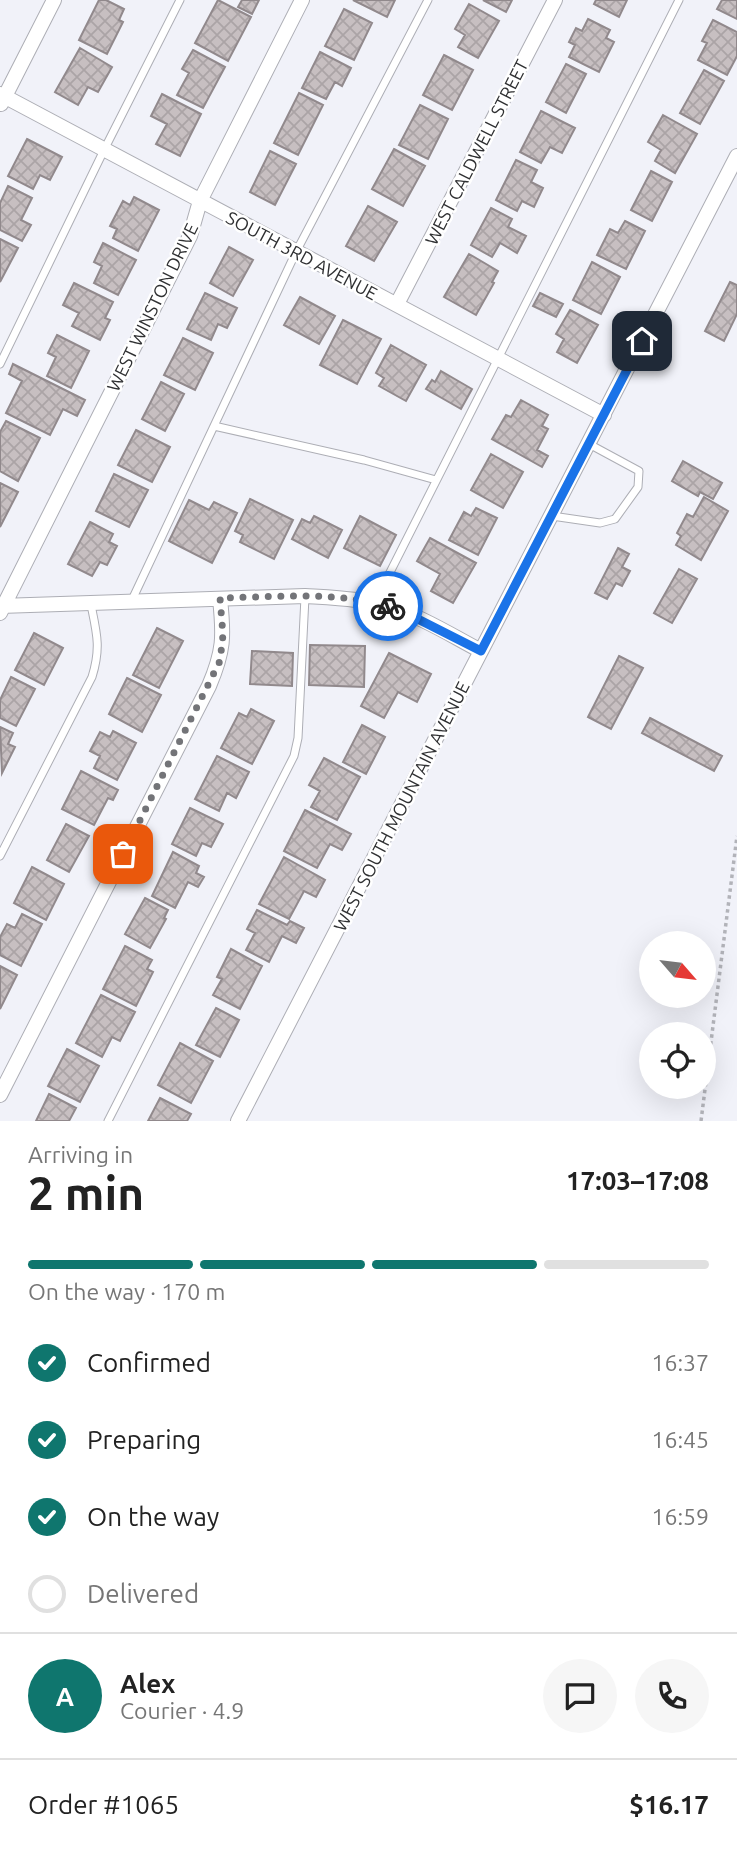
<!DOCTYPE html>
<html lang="en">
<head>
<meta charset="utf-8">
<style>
  :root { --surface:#fff; --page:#f6f6f6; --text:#222; --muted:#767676; --line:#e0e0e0; --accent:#0f766e }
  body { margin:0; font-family:Ubuntu,sans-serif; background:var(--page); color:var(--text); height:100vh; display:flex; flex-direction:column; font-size:26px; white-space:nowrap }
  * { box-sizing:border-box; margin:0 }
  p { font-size:23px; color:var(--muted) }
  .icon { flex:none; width:38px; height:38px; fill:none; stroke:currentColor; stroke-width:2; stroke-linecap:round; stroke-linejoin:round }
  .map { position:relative; height:1121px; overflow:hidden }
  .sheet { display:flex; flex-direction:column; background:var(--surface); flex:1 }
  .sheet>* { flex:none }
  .needle { width:46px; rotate:118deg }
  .controls { position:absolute; left:639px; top:931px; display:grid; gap:14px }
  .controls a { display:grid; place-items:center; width:77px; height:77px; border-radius:50%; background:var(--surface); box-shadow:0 7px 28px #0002; font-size:35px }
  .pin { position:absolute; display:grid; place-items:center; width:60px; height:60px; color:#fff; margin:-30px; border-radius:14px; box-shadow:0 4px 10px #0006 }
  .courier { position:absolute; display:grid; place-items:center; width:70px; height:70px; margin:-35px; border:5px solid #1a73e8; border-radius:50%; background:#fff; color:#222; box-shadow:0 2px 9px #0007 }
  .overview em { font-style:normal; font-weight:600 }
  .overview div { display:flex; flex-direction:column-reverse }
  .overview { display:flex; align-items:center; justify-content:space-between; height:119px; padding:0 28px }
  h1 { font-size:46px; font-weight:600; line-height:52px }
  .bar { display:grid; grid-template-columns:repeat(4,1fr); gap:10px 7px; align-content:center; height:84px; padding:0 28px }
  .bar i { height:9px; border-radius:5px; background:var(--line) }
  .bar .active { background:var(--accent) }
  .bar p { grid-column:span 4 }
  .line { display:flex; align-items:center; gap:18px; padding:0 28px; border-top:2px solid var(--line) }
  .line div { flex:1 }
  .round { display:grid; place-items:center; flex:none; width:74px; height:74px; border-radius:37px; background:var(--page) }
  ol { padding:0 28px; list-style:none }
  li { display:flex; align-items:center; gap:21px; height:77px }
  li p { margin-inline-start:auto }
  li .icon { padding:7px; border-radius:50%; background:var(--accent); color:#fff; stroke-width:4 }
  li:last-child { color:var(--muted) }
  li i { width:38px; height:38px; border:4px solid var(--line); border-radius:50% }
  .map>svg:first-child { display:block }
  .building { fill:url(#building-cross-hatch); stroke:#91898c; stroke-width:2 }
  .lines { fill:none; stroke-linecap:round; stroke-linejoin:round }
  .lane-casing { stroke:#adaeb5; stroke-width:9 }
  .street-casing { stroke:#adaeb5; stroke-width:16 }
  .path { stroke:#b2b3b9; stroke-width:3.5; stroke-dasharray:3.5 3.5; stroke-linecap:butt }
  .lane { stroke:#fff; stroke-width:7 }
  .street { stroke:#fff; stroke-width:14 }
  .done { stroke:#737478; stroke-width:7; stroke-dasharray:0 12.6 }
  .route { stroke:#1a73e8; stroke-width:9 }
  .labels { text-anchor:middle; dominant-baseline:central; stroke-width:5; stroke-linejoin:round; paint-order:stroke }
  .street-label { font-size:18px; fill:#2f3032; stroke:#fff }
</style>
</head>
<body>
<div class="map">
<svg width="737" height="1121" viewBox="0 0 737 1121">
  <defs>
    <pattern id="building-cross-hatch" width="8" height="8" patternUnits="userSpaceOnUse" patternTransform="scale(1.75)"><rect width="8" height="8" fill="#c7bfc1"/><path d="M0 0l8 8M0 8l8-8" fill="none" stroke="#aba4a6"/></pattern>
  </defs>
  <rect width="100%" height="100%" fill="#f1f2f9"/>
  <path class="building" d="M99,0H106L124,9L119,20L123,22L107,54L79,40Z
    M218,0L251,17L228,61L195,43Z
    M242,0H259L252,14L238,7Z
    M353,0H395L387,17Z
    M483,0H512L506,12Z
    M596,0H627L619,17L594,4Z
    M722,0H737V19L717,9Z
    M469,4L499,21L478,58L458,47L465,35L455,29Z
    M344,9L372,23L354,60L325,46Z
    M588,19L610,30L606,38L614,42L599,72L569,57L575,45L569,42L576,28L582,31Z
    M713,20L737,32V56L727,75L698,60L707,43L702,41Z
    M80,48L112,67L98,92L88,87L78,105L55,92Z
    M193,50L225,67L203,108L177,95L189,73L182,69Z
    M320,52L351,68L342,86L335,82L326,99L302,88Z
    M444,55L473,70L452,110L423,95Z
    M566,64L586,74L566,113L546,102Z
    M704,70L724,81L700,124L680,113Z
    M299,93L323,105L298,155L274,143Z
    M162,94L201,114L180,156L156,144L167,124L151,116Z
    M420,105L448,119L428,159L399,145Z
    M541,111L575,128L562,153L550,147L541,163L520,152Z
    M663,115L697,134L675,173L655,161L661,150L648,142Z
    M27,139L62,157L50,180L40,175L33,189L8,176Z
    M394,149L425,166L403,206L372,189Z
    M270,151L296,164L275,205L250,192Z
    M516,160L537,170L531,182L543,188L534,207L522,201L517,211L496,200Z
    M651,171L672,182L652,221L631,210Z
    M8,186L32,198L21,220L31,225L22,241L0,230V203Z
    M134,197L159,210L138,251L113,238L117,229L110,226L123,201L130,205Z
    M368,206L397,222L374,261L346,246Z
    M491,208L512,219L508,227L526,236L517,253L500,243L492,257L471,245Z
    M625,221L645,231L626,269L597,255L610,229L618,233Z
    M0,239L18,248L0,282Z
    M103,243L136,260L118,295L94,283L102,266L94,262Z
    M229,247L253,260L233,296L210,283Z
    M469,254L498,271L492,282L494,283L476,315L444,297Z
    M592,262L620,277L601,314L573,300Z
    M730,282L737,285V314L724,341L705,331Z
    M74,283L113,302L105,318L110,320L100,340L72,326L79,313L63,305Z
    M205,293L237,308L227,328L218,324L211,340L187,329Z
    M540,293L563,304L556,317L533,306Z
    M300,297L335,316L319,344L284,325Z
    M570,310L598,325L577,363L557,352L564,339L556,334Z
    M343,320L381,339L357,384L320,365Z
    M57,335L89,351L71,388L47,376L56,357L48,353Z
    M183,338L213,353L195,390L164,375Z
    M391,345L426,365L406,401L379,386L384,378L376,373Z
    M13,364L85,400L77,416L63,409L50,435L6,413L22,381L9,374Z
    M441,371L472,389L461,409L426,389L432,380L435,382Z
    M161,382L184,394L165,431L142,419Z
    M521,400L548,415L542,426L548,429L537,450L548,456L542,467L492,439L506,415L511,417Z
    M6,421L40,438L18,481L0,471V432Z
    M136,430L170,447L152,482L118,465Z
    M491,454L523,472L503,508L471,490Z
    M683,461L722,483L713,499L700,492L698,496L672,481Z
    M114,474L148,490L129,527L96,511Z
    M0,483L18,492L0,527Z
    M704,497L728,511L701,560L676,545L681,536L677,533L687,514L693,517Z
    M250,499L293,520L274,559L240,542L243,535L235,531Z
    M189,500L209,510L214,502L237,513L212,563L169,541Z
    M476,508L497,518L478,555L449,540L464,512L471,516Z
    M314,516L342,530L328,558L292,539L302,519L310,523Z
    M360,516L396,535L380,566L344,548Z
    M90,522L113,534L109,542L117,546L107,565L100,562L92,576L68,564Z
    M430,538L476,563L453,603L431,591L440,574L417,561Z
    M618,548L629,554L622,567L630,571L622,586L616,583L607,599L595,593Z
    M679,569L697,579L672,623L654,613Z
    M157,628L183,641L159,688L133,675Z
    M34,633L63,648L44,685L15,670Z
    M310,645L365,646L364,687L309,685Z
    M252,651L293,653L292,686L250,684Z
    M389,653L431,674L417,702L398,692L384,718L361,706Z
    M619,656L643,668L611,729L588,717Z
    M11,677L35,689L16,726L0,718V700Z
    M127,678L161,695L142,732L109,714Z
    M251,709L274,721L252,764L221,748L239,713L247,717Z
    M650,718L722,756L714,771L642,733Z
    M362,725L385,737L366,774L343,762Z
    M0,727L13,733L8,744L15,747L2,773Z
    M113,731L136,743L117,780L94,768L100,756L90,751L100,732L110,737Z
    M217,756L249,772L236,798L227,793L219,811L195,799Z
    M324,758L360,777L337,820L311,807L320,791L309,785Z
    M81,771L118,790L113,800L108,798L94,825L62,809Z
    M190,808L223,824L211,847L202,843L196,856L172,844Z
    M305,810L351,834L342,850L330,844L317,868L284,851Z
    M66,824L89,836L69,872L47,860Z
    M173,852L199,866L196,873L204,877L198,887L188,882L175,908L152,896Z
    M284,857L325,880L316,897L304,891L289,919L259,904Z
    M32,867L64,884L46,920L14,903Z
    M145,898L168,910L164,918L166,919L150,948L125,934Z
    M257,910L287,925L290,921L304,928L296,943L282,936L269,962L246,950L255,933L247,929Z
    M22,914L42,924L21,966L0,955V937L7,924L15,928Z
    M125,946L152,960L147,969L153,972L136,1006L103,989Z
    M231,949L262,966L240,1009L213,995L222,979L217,977Z
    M0,966L17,975L0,1009Z
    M101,995L135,1012L120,1041L112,1037L102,1057L76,1043Z
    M216,1008L239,1020L220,1057L196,1045Z
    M180,1043L213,1061L191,1103L158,1085Z
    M67,1049L99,1066L80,1102L48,1086Z
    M49,1094L76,1108L69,1121H36Z
    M160,1098L191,1114L187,1121H148Z"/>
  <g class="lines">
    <defs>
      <path id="lane" d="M0,364L104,150L180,0
        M214,426L364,460L436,480
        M552,516L600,523L615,519L638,487L639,471L589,444
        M131,602L296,252L428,0
        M375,602L679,0
        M0,856L92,677C101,648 97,634 91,605
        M108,1121L294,756L298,738L305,597"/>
      <path id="street" d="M0,94L604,415
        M1,104L54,0
        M397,304L555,0
        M0,606L305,596C336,598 367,599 397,609C426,619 454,637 481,651
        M0,613L190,236L200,201L302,0
        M0,1095L209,686C224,651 224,636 220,599
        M238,1121L737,156"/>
    </defs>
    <use href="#lane" class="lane-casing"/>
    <use href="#street" class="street-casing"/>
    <path class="path" d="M701,1121L737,836"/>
    <use href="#lane" class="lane"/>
    <use href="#street" class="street"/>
  </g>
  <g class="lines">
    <path class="done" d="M123,854L220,661L223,635L220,598C275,597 334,591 388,606"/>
    <path class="route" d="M388,606L400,610L481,651L642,341"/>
  </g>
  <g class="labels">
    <g class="street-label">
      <text transform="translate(476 152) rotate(-63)">WEST CALDWELL STREET</text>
      <text transform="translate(302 255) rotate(28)">SOUTH 3RD AVENUE</text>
      <text transform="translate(152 307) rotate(-64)">WEST WINSTON DRIVE</text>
      <text transform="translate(401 806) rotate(-63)">WEST SOUTH MOUNTAIN AVENUE</text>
    </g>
  </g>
</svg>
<div class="controls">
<a><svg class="needle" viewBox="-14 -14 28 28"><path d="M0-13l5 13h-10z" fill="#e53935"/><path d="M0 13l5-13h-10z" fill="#767676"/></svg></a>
<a><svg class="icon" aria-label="locate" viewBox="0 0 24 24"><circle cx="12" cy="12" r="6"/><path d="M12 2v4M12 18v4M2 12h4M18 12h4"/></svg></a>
</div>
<div class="pin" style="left:123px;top:854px;background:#ea580c"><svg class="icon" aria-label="bag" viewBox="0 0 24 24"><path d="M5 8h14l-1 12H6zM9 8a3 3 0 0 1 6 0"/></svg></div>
<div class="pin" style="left:642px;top:341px;background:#1f2937"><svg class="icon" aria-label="home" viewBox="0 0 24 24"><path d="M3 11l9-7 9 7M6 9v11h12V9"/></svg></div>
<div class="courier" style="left:388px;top:606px"><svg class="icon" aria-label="bike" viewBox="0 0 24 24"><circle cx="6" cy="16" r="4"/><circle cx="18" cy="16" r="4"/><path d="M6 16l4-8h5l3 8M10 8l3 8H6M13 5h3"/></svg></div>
</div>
<section class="sheet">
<div class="overview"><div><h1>2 min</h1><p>Arriving in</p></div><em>17:03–17:08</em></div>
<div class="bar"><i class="active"></i><i class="active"></i><i class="active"></i><i></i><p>On the way · 170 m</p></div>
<ol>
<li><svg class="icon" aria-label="check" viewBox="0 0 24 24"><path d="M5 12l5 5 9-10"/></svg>Confirmed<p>16:37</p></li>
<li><svg class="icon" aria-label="check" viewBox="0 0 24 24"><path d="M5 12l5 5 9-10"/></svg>Preparing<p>16:45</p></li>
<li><svg class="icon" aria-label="check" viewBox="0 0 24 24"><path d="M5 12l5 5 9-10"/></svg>On the way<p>16:59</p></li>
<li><i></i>Delivered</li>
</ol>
<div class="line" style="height:126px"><b class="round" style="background:var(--accent);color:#fff">A</b><div><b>Alex</b><p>Courier · 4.9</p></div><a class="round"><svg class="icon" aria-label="chat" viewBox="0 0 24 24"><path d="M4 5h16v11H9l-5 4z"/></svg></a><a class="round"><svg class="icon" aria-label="phone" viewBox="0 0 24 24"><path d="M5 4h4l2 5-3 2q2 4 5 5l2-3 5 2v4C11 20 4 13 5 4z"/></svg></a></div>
<div class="line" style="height:91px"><div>Order #1065</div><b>$16.17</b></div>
</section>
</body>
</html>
